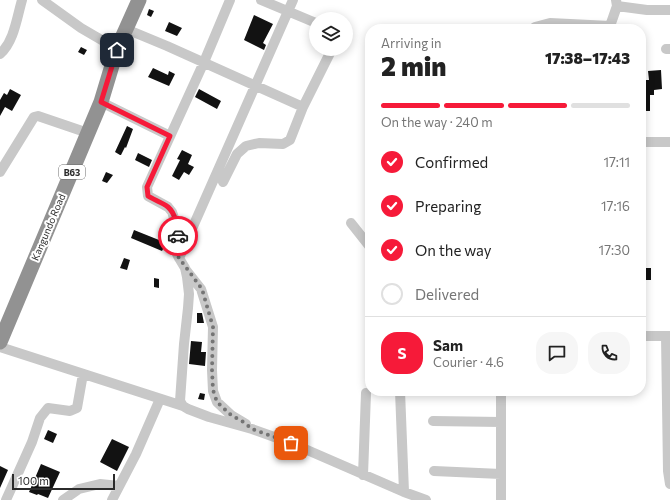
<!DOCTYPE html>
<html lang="en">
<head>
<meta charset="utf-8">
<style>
  :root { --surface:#fff; --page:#f6f6f6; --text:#222; --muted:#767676; --line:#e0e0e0; --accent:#f61a39 }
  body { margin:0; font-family:Commissioner,sans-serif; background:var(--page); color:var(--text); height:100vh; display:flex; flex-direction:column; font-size:15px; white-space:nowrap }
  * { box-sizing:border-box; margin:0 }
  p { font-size:13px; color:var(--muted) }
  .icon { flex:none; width:22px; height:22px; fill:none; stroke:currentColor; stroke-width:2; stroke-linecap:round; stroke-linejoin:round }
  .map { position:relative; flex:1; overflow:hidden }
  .details { position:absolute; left:365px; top:24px; width:281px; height:372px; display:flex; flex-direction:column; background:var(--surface); border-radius:16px; box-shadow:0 2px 10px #0003 }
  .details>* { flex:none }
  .controls { position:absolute; left:309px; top:12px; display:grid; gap:8px }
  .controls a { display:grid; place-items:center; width:44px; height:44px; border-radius:50%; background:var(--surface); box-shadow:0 2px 10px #0003; font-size:20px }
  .scale { position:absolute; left:12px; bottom:10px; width:103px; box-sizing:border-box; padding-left:4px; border:2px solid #2b2b2b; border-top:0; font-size:11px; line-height:14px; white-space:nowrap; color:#2b2b2b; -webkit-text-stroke:3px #fff; paint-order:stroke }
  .pin { position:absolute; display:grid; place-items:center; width:34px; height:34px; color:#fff; margin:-17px; border-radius:8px; box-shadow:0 2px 6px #0006 }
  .courier { position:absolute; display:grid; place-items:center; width:40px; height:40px; margin:-20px; border:3px solid #f61a39; border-radius:50%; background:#fff; color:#222; box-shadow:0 1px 5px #0007 }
  .head em { font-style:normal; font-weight:800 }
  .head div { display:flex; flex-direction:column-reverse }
  .head { display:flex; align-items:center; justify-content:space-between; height:68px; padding:0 16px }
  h1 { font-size:26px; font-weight:800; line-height:30px }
  .bar { display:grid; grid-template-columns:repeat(4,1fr); gap:6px 4px; align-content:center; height:48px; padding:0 16px }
  .bar i { height:5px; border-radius:3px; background:var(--line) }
  .bar .selected { background:var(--accent) }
  .bar p { grid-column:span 4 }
  .line { display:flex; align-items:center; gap:10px; padding:0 16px; border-top:1px solid var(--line) }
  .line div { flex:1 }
  .round { display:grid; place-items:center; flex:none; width:42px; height:42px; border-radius:16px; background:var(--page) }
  ol { padding:0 16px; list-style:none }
  li { display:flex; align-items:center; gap:12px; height:44px }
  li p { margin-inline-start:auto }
  li .icon { padding:4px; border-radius:50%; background:var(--accent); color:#fff; stroke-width:4 }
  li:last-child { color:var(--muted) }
  li i { width:22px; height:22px; border:2px solid var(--line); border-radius:50% }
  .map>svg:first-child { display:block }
  .building { fill:#121212 }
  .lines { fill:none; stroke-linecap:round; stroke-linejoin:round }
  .minor { stroke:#c8c8c8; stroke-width:10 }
  .highway { stroke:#929292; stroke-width:15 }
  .done { stroke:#757575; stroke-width:4; stroke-dasharray:0 7.2 }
  .route { stroke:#f61a39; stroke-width:5 }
  .labels { text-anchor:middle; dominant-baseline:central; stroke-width:4; stroke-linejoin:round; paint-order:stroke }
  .shield { fill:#fff; stroke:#6b6b6b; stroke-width:1 }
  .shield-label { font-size:9px; font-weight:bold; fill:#2b2b2b }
  .street-label { font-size:10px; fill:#2b2b2b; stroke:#fff }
</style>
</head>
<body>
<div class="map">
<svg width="670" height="500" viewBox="0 0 670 500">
  <rect width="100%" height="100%" fill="#fff"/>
  <path class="building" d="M149,9L154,11L151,17L147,15Z
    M254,15L273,24L263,43L266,45L264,50L244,40Z
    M169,22L182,28L177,36L165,31Z
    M81,47L87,50L84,55L78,52Z
    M153,68L168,75L169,71L175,74L169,86L148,77Z
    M661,70L662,89L654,90V95H650V111H642L641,80H649L648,71Z
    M10,89L21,95L12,111L5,107L0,116V100L4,93L7,95Z
    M199,89L221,101L217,109L195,97Z
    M127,126L133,129L126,148L125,147L121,155H120L115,152Z
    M182,150L192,155L188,164L194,167L189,175L184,172L179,180L172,176L180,160L177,159Z
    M138,153L152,160L149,167L135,160Z
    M106,172L113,175L107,183L102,181Z
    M134,230L164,242L163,244L165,245L162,251L131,238Z
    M124,258L130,260L127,270L120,268Z
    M644,268H651V280H645Z
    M154,278L159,279V288L154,287Z
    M197,313H202L204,323H197Z
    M191,341L202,342L201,352H206L205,366L189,364Z
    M200,393L205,394L204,400L198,399Z
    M48,430L57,434L53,443L44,439Z
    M112,439L129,447L117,471L100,462Z
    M41,464L60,472L48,498L38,494L37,495L29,492Z
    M0,466L8,470L0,488Z"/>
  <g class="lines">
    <path class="minor" d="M42,0L81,28L117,49
      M230,0L204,62L147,187L148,196L168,207L172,212L177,227V254L179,258L185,268L187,277L189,294L188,308L184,344L180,401L183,406L188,409L209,417L252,429L291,443L404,492L426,500
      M261,0L316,23
      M617,6L647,10H670
      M126,29L167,46L303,107
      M535,29V27L550,23L610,26
      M609,29L617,6L616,0
      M666,49H670
      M0,54C14,42 17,17 22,0
      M101,102L170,136
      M641,142H670
      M0,172L34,117L38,116L88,133
      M223,182L237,154L246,146L259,143L283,144L290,140L303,107L332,49
      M351,223L370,247
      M180,256L293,0
      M186,270L201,289L213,327L212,370L213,391L217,402L231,415L246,424
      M641,336H670
      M666,336L668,471L670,484
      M0,347L183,406
      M400,391L404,492
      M433,421L501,422
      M434,471L501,474
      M363,475L366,393
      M6,500L32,442L40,418L48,408L70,411L77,408L83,374
      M63,500L79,489L100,484L119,486
      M112,500L136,454L160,399
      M501,500V391"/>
    <path class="highway" d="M0,342L101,102L117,49L139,0"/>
  </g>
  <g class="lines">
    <path class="done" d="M178,236L177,254L179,258L202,289L213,327L212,370L213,390L217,402L231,415L245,423L252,429L291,443"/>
    <path class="route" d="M117,50L101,102L170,136L147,187L148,196C154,200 162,202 168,207C176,214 177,226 178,236"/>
  </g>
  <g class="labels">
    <rect class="shield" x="59" y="165" width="26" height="14" rx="3"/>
    <g class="shield-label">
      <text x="72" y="172">B63</text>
    </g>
    <g class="street-label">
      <text transform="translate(48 227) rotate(-67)">Kangundo Road</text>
    </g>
  </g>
</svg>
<div class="controls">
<a><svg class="icon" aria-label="layers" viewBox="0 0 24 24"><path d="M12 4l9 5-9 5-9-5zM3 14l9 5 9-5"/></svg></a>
</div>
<div class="scale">100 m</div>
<div class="pin" style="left:291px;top:443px;background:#ea580c"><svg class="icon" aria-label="bag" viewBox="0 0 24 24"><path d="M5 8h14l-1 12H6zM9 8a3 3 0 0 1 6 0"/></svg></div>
<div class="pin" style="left:117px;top:50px;background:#1f2937"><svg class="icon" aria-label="home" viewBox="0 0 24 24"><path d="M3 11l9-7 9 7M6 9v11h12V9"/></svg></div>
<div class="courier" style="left:178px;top:236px"><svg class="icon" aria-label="car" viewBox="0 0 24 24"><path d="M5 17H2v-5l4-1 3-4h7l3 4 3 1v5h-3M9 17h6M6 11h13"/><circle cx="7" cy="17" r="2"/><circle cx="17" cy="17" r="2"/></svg></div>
<section class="details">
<div class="head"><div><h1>2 min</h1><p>Arriving in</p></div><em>17:38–17:43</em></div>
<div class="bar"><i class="selected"></i><i class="selected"></i><i class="selected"></i><i></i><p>On the way · 240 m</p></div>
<ol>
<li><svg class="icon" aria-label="check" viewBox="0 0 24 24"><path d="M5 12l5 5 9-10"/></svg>Confirmed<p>17:11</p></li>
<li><svg class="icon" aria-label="check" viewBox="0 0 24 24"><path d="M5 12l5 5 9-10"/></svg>Preparing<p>17:16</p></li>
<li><svg class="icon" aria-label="check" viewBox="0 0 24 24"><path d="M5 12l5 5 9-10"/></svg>On the way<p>17:30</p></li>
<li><i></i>Delivered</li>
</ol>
<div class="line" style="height:72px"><b class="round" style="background:var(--accent);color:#fff">S</b><div><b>Sam</b><p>Courier · 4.6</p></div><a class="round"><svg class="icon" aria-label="chat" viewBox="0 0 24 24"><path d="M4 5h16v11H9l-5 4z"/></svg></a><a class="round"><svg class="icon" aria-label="phone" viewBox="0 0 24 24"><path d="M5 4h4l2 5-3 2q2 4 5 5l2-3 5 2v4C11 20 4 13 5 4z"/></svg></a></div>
</section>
</div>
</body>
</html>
